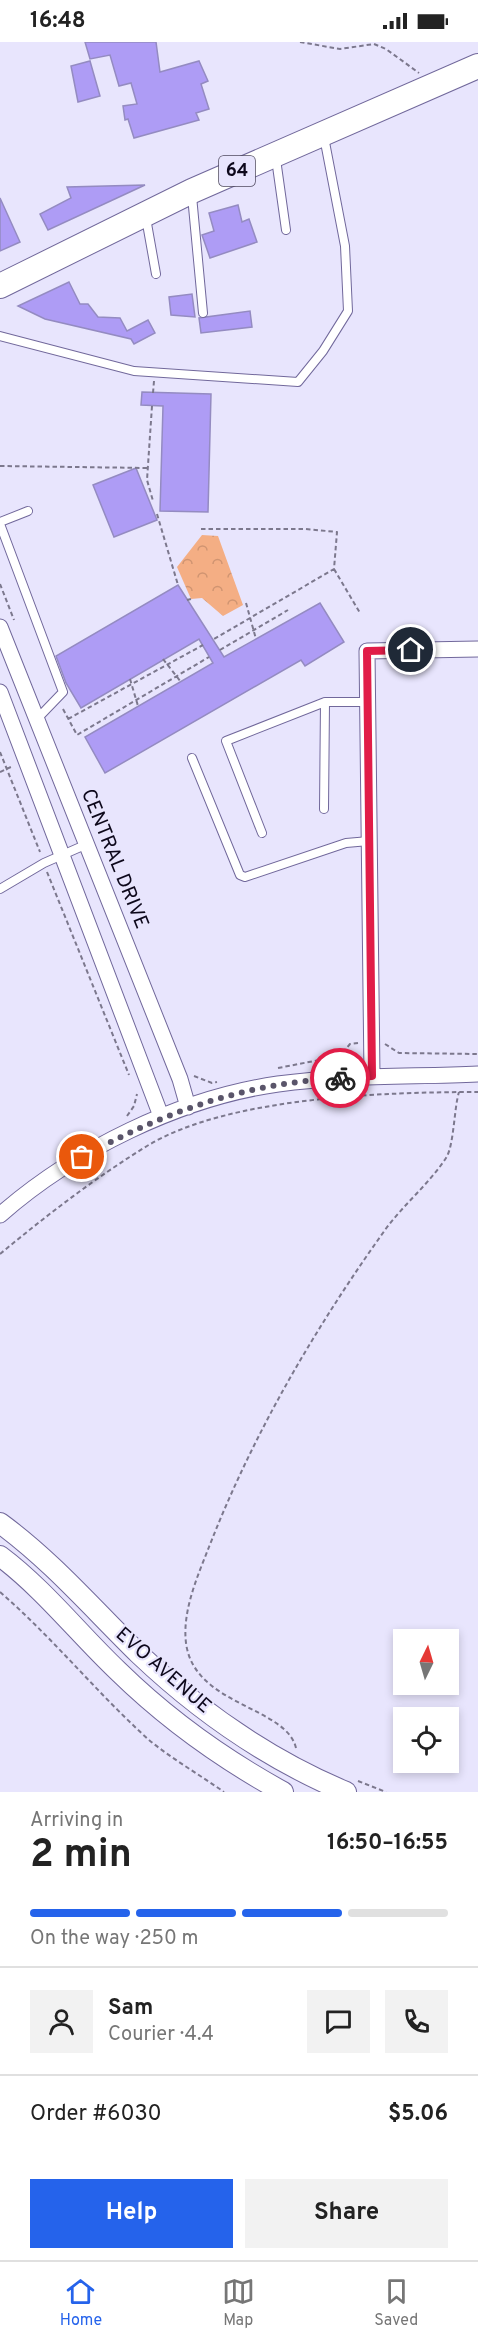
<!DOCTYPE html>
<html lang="en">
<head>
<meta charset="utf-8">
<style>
  :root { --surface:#fff; --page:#f2f2f2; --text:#222; --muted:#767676; --line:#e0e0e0; --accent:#2563eb }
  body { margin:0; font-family:Overpass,sans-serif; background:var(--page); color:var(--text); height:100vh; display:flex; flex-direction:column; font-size:22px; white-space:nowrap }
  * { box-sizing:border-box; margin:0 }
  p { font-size:20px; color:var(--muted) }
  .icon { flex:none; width:33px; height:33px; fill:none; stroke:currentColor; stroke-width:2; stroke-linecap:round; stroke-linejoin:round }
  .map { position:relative; height:1750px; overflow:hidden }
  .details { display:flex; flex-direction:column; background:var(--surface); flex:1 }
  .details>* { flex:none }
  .needle { width:39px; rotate:5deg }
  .tools { position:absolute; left:393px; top:1587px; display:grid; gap:12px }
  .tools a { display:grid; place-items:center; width:66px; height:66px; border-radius:0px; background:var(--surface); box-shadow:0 3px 9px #0003; font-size:30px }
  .pin { position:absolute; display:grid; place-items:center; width:51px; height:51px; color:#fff; margin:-26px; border:3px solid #fff; border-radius:50%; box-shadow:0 2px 6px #0007 }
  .courier { position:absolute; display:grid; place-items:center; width:60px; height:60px; margin:-30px; border:4px solid #e11d48; border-radius:50%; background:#fff; color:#222; box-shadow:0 2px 8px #0007 }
  .head em { font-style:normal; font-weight:700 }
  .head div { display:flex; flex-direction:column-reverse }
  .head { display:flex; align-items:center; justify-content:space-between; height:102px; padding:0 30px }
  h1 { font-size:39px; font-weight:700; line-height:45px }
  .bar { display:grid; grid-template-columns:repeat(4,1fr); gap:9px 6px; align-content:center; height:72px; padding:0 30px }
  .bar i { height:8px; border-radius:4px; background:var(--line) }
  .bar .selected { background:var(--accent) }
  .bar p { grid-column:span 4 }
  .line { display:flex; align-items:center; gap:15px; padding:0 30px; border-top:2px solid var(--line) }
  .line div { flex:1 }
  .round { display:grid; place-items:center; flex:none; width:63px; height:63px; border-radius:0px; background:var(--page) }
  .button { display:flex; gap:12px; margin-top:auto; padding:12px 30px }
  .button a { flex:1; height:69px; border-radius:0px; background:var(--accent); color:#fff; font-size:24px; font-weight:700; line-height:69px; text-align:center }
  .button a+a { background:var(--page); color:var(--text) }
  .status { display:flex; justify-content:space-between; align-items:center; height:42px; padding:0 30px; background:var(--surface); direction:ltr }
  .status svg { height:16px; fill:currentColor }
  .tabs { display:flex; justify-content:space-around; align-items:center; height:84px; border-top:2px solid var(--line); background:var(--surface); font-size:16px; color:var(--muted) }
  .tabs a { display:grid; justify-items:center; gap:3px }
  .tabs .selected { color:var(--accent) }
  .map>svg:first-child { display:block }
  .park { fill:url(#park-crowns) }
  .building { fill:#ae9cf5; stroke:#948bc1; stroke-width:1.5 }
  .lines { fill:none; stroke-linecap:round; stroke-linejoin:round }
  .service-casing { stroke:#71689b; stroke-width:10 }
  .minor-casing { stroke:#71689b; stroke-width:17 }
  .tertiary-casing { stroke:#71689b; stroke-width:22 }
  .primary-casing { stroke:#71689b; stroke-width:26 }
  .path { stroke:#7c788d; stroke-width:2; stroke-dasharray:4.5 3; stroke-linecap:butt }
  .service { stroke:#fff; stroke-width:8 }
  .minor { stroke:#fff; stroke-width:15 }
  .tertiary { stroke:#fff; stroke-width:20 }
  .primary { stroke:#fff; stroke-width:24 }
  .done { stroke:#5a556a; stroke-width:6; stroke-dasharray:0 10.8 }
  .route { stroke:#e11d48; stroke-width:8 }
  .labels { text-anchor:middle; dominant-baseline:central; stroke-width:4.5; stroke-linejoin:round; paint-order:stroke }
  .shield { fill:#e8e5fd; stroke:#4f4a5f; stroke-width:1.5 }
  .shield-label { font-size:18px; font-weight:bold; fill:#0d081b }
  .street-label { font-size:20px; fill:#0d081b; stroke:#e8e5fd }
</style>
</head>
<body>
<div class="status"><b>16:48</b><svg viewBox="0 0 49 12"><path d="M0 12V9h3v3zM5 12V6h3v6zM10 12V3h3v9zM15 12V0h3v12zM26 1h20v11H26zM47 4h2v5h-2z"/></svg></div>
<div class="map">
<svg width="478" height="1750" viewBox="0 0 478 1750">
  <defs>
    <pattern id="park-crowns" width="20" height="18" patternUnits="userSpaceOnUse" patternTransform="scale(1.5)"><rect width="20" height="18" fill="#f4ae84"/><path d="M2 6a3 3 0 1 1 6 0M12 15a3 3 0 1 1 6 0" fill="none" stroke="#d09471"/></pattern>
  </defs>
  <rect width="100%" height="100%" fill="#e8e5fd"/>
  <path class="park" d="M202,493L218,494L243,563L223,574L202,556L191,557L177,525Z"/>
  <path class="building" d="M85,0H156L160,30L199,19L208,39L201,42L209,67L196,71L199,78L134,96L128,77L125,78L123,64L137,62L131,41L119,44L110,13L90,17Z
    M90,19L100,54L78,60L71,24Z
    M145,143L48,188L40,172L71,156L67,145Z
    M0,156L20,200L0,209Z
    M238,163L242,180L249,177L257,200L210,216L202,193L214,189L209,171Z
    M69,240L80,262H88L98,275L120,276L127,289L148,278L155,291L134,302L131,297L45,277L18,264Z
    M192,252L195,275L171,273L169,255Z
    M250,269L252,285L201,291L199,276Z
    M142,350L211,352L208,470L160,469L163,364L141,363Z
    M136,426L157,478L114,495L93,443Z
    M178,543L224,615L320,561L344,600L305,624L301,618L105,731L85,695L213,621L199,597L81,666L66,641L56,614Z"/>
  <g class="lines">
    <defs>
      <path id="service" d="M276,117L286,188
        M192,154L203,271
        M146,176L156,232
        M0,294L134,329L298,340L323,309L348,269L345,204L324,95
        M0,480L28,469
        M0,482L63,650L36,678
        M192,716L240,833L245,835L346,801L369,799
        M324,767L325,660
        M262,791L226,699L325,660H368
        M0,847L44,821L85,803"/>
      <path id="minor" d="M0,585L180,1037L188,1065
        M0,650L161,1074
        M372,1034L367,609L478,607
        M0,1173C74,1108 180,1056 278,1042C344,1033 411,1035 478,1032"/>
      <path id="tertiary" d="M0,1481C52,1519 93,1567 139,1612C199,1669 270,1718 346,1750
        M0,1514C44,1547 78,1591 118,1629C167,1677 223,1717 283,1750"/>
      <path id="primary" d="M0,244L192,149L478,24"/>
    </defs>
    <use href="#service" class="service-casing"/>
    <use href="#minor" class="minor-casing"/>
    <use href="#tertiary" class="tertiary-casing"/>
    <use href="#primary" class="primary-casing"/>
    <path class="path" d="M300,0L340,7L374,2L386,7L419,31
      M153,351L154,339
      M152,364L147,438L153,459
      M0,424L148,426
      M157,472L178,543
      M201,487H306L337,490L334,527L214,597
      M334,527L360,571
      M0,542L14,578
      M187,558L191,557
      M246,561L256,597
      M220,608L288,568
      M163,617L181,640
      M130,637L138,664
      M63,667L77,693L209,615
      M68,677L203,603
      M0,710L40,810
      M0,730L13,724
      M47,830L129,1033
      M385,1002L399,1011L478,1012
      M278,1026L340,1014L350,1002L358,1001
      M194,1034L212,1041L217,1040
      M127,1074L134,1064L137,1052
      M0,1212C47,1173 95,1136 147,1104C227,1055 385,1050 478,1050
      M0,1550C53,1596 97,1651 149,1698C172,1717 200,1733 224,1750
      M296,1706C286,1664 194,1664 186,1601C182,1569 198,1533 209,1505C253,1392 315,1286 385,1188C403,1163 429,1142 446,1116C454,1104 454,1066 459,1050
      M358,1739L386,1750"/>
    <use href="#service" class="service"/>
    <use href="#minor" class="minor"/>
    <use href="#tertiary" class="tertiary"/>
    <use href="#primary" class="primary"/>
  </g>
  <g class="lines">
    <path class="done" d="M82,1115C167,1069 242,1042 340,1036"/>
    <path class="route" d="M340,1036L372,1034L367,609L411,608"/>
  </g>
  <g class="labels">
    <rect class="shield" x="219" y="114" width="36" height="30" rx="4.5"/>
    <g class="shield-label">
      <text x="237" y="129">64</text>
    </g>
    <g class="street-label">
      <text transform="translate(114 817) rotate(68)">CENTRAL DRIVE</text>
      <text transform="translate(163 1629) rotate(41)">EVO AVENUE</text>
    </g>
  </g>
</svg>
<div class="tools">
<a><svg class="needle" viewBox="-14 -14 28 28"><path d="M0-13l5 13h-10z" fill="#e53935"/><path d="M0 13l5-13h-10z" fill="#767676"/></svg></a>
<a><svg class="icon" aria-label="locate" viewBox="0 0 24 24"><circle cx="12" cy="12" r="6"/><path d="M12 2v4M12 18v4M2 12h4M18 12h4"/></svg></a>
</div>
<div class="pin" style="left:82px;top:1115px;background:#ea580c"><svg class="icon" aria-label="bag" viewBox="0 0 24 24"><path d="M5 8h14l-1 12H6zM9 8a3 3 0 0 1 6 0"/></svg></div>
<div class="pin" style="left:411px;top:608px;background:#1f2937"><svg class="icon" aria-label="home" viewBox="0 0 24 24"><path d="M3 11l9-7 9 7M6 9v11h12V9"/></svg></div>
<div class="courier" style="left:340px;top:1036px"><svg class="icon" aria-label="bike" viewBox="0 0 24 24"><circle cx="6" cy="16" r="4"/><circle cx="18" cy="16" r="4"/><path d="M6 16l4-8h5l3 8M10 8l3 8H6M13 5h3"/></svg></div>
</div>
<section class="details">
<div class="head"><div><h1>2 min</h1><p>Arriving in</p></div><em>16:50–16:55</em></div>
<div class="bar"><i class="selected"></i><i class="selected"></i><i class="selected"></i><i></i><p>On the way · 250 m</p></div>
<div class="line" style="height:108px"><a class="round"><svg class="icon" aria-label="person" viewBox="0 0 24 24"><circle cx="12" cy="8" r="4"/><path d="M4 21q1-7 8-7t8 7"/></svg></a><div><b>Sam</b><p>Courier · 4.4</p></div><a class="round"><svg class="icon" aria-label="chat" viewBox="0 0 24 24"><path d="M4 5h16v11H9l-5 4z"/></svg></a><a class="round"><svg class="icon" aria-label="phone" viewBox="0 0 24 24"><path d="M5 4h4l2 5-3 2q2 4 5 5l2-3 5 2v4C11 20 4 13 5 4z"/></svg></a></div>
<div class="line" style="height:78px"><div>Order #6030</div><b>$5.06</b></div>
<div class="button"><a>Help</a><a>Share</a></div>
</section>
<nav class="tabs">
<a class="selected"><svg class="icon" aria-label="home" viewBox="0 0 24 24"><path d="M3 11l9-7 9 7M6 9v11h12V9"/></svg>Home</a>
<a><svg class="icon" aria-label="map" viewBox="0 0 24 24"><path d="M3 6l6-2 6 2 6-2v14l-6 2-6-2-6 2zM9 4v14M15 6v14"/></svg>Map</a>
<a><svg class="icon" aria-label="saved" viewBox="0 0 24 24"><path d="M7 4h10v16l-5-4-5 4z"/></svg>Saved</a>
</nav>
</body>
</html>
